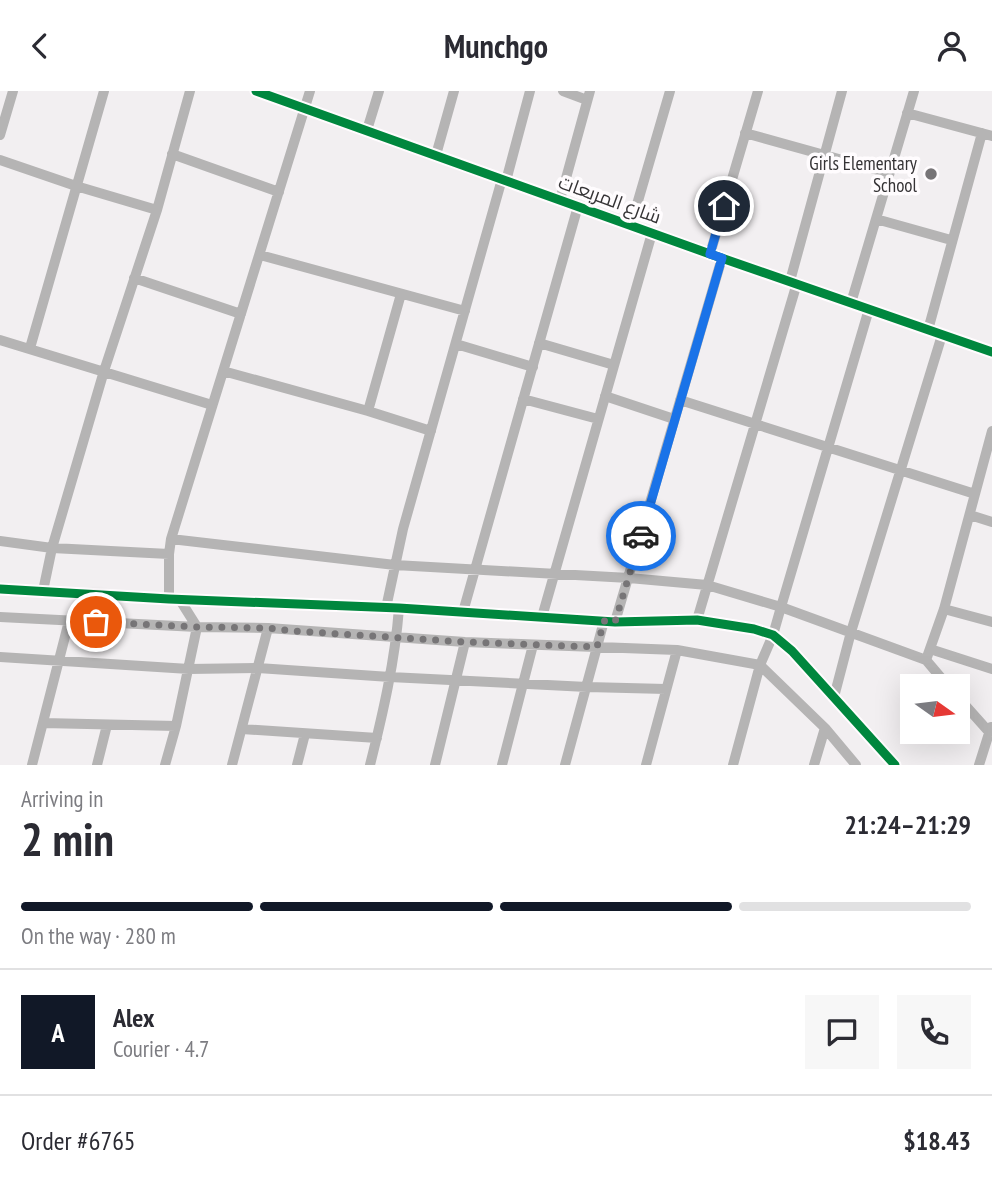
<!DOCTYPE html>
<html lang="en">
<head>
<meta charset="utf-8">
<style>
  :root { --surface:#fff; --page:#f7f7f7; --text:#2b2b33; --muted:#7c7c81; --line:#e1e1e2; --accent:#111827 }
  body { margin:0; font-family:"PT Sans Narrow",Cairo,sans-serif; background:var(--page); color:var(--text); height:100vh; display:flex; flex-direction:column; font-size:26px; white-space:nowrap }
  * { box-sizing:border-box; margin:0 }
  p { font-size:23px; color:var(--muted) }
  .icon { flex:none; width:38px; height:38px; fill:none; stroke:currentColor; stroke-width:2; stroke-linecap:round; stroke-linejoin:round }
  .map { position:relative; height:674px; overflow:hidden }
  .panel { display:flex; flex-direction:column; background:var(--surface); flex:1 }
  .panel>* { flex:none }
  .needle { width:46px; rotate:104deg }
  .tools { position:absolute; left:900px; top:583px; display:grid; gap:14px }
  .tools a { display:grid; place-items:center; width:70px; height:70px; border-radius:0px; background:var(--surface); box-shadow:0 7px 28px #0002; font-size:35px }
  .pin { position:absolute; display:grid; place-items:center; width:60px; height:60px; color:#fff; margin:-30px; border:4px solid #fff; border-radius:50%; box-shadow:0 2px 7px #0007 }
  .courier { position:absolute; display:grid; place-items:center; width:70px; height:70px; margin:-35px; border:5px solid #1a73e8; border-radius:50%; background:#fff; color:#222; box-shadow:0 2px 9px #0007 }
  .summary em { font-style:normal; font-weight:700 }
  .summary div { display:flex; flex-direction:column-reverse }
  .summary { display:flex; align-items:center; justify-content:space-between; height:119px; padding:0 21px }
  h1 { font-size:46px; font-weight:700; line-height:52px }
  .bar { display:grid; grid-template-columns:repeat(4,1fr); gap:10px 7px; align-content:center; height:84px; padding:0 21px }
  .bar i { height:9px; border-radius:5px; background:var(--line) }
  .bar .current { background:var(--accent) }
  .bar p { grid-column:span 4 }
  .line { display:flex; align-items:center; gap:18px; padding:0 21px; border-top:2px solid var(--line) }
  .line div { flex:1 }
  .round { display:grid; place-items:center; flex:none; width:74px; height:74px; border-radius:0px; background:var(--page) }
  header { display:flex; justify-content:space-between; align-items:center; height:91px; padding:0 21px; background:var(--surface); font-size:32px; font-weight:700 }
  .map>svg:first-child { display:block }
  .lines { fill:none; stroke-linecap:round; stroke-linejoin:round }
  .minor { stroke:#b5b4b4; stroke-width:10 }
  .cycleway-casing { stroke:#fffcfe; stroke-width:13 }
  .cycleway { stroke:#00873e; stroke-width:9 }
  .done { stroke:#777577; stroke-width:7; stroke-dasharray:0 12.6 }
  .route { stroke:#1a73e8; stroke-width:9 }
  .poi-dot { fill:#777577; stroke:#fffcfe; stroke-width:2.5 }
  .labels { text-anchor:middle; dominant-baseline:central; stroke-width:7; stroke-linejoin:round; paint-order:stroke }
  .poi-label { font-size:19px; fill:#353335; stroke:#fffcfe; text-anchor:end }
  .street-label { font-size:19px; fill:#353335; stroke:#fffcfe }
</style>
</head>
<body>
<header><svg class="icon" aria-label="back" viewBox="0 0 24 24"><path d="M15 5l-7 7 7 7"/></svg>Munchgo<svg class="icon" aria-label="person" viewBox="0 0 24 24"><circle cx="12" cy="8" r="4"/><path d="M4 21q1-7 8-7t8 7"/></svg></header>
<div class="map">
<svg width="992" height="674" viewBox="0 0 992 674">
  <rect width="100%" height="100%" fill="#f2eff1"/>
  <g class="lines">
    <path class="minor" d="M256,0L710,163L992,261
      M563,0L587,9
      M907,22L992,45
      M367,39L379,0
      M745,42L889,82
      M0,44L13,0
      M172,63L279,101
      M436,64L454,0
      M0,69L76,95L157,119
      M506,90L530,0
      M560,109L590,0
      M876,128L951,149
      M631,134L670,0
      M710,163L758,0
      M260,164L465,220
      M134,187L241,223
      M790,190L842,0
      M851,212L914,0
      M928,239L982,42
      M0,249L212,314
      M539,252L614,274
      M456,253L533,276
      M30,257L104,0
      M223,280L368,320L431,340
      M605,305L674,328
      M523,308L598,328
      M680,309L975,403
      M368,320L401,203
      M970,424L992,431
      M171,448L395,474L629,487L707,494L781,516L926,569L948,595
      M0,450L52,457L169,463
      M0,498L169,508L399,517L615,531L697,529L754,538L773,544L792,560L895,674
      M43,500L52,457L104,280L157,119L190,0
      M169,508V463L171,448L310,0
      M386,517L403,438L502,88
      M944,518L992,531
      M463,521L578,115
      M0,526L197,536L268,537L465,551L677,559L760,574L825,637L856,674
      M542,526L652,142
      M697,529L797,192
      M615,531L722,167
      M930,558L992,578
      M0,566L189,578L258,577L390,586L587,596L666,598
      M926,569L944,518L992,340
      M957,605L989,641
      M834,606L851,541L942,244
      M43,632L176,635
      M242,638L377,647
      M32,674L69,530
      M97,674L107,634
      M165,674L176,635L197,536L180,509
      M232,674L268,537
      M297,674L305,643
      M370,674C383,622 395,570 399,517
      M435,674L465,551
      M502,674L533,554
      M565,674L604,530
      M646,674L677,559
      M733,674L760,574L773,544L781,516L869,218
      M814,674L825,637
      M979,674L991,636"/>
    <defs>
      <path id="cycleway" d="M256,0L710,163L992,261
        M0,498L169,508L399,517L615,531L697,529L754,538L773,544L792,560L895,674"/>
    </defs>
    <use href="#cycleway" class="cycleway-casing"/>
    <use href="#cycleway" class="cycleway"/>
  </g>
  <g class="lines">
    <path class="done" d="M96,531L197,536L268,537L294,540L465,551L597,556L604,530L615,531L641,445"/>
    <path class="route" d="M641,445L722,167L710,163L724,115"/>
  </g>
  <circle class="poi-dot" cx="931" cy="83" r="7"/>
  <g class="labels">
    <g class="poi-label">
      <text x="917" y="72">Girls Elementary<tspan x="917" dy="22">School</tspan></text>
    </g>
    <g class="street-label">
      <text transform="translate(610 108) rotate(20)">شارع المربعات</text>
    </g>
  </g>
</svg>
<div class="tools">
<a><svg class="needle" viewBox="-14 -14 28 28"><path d="M0-13l5 13h-10z" fill="#e53935"/><path d="M0 13l5-13h-10z" fill="#7c7c81"/></svg></a>
</div>
<div class="pin" style="left:96px;top:531px;background:#ea580c"><svg class="icon" aria-label="bag" viewBox="0 0 24 24"><path d="M5 8h14l-1 12H6zM9 8a3 3 0 0 1 6 0"/></svg></div>
<div class="pin" style="left:724px;top:115px;background:#1f2937"><svg class="icon" aria-label="home" viewBox="0 0 24 24"><path d="M3 11l9-7 9 7M6 9v11h12V9"/></svg></div>
<div class="courier" style="left:641px;top:445px"><svg class="icon" aria-label="car" viewBox="0 0 24 24"><path d="M5 17H2v-5l4-1 3-4h7l3 4 3 1v5h-3M9 17h6M6 11h13"/><circle cx="7" cy="17" r="2"/><circle cx="17" cy="17" r="2"/></svg></div>
</div>
<section class="panel">
<div class="summary"><div><h1>2 min</h1><p>Arriving in</p></div><em>21:24–21:29</em></div>
<div class="bar"><i class="current"></i><i class="current"></i><i class="current"></i><i></i><p>On the way · 280 m</p></div>
<div class="line" style="height:126px"><b class="round" style="background:var(--accent);color:#fff">A</b><div><b>Alex</b><p>Courier · 4.7</p></div><a class="round"><svg class="icon" aria-label="chat" viewBox="0 0 24 24"><path d="M4 5h16v11H9l-5 4z"/></svg></a><a class="round"><svg class="icon" aria-label="phone" viewBox="0 0 24 24"><path d="M5 4h4l2 5-3 2q2 4 5 5l2-3 5 2v4C11 20 4 13 5 4z"/></svg></a></div>
<div class="line" style="height:91px"><div>Order #6765</div><b>$18.43</b></div>
</section>
</body>
</html>
